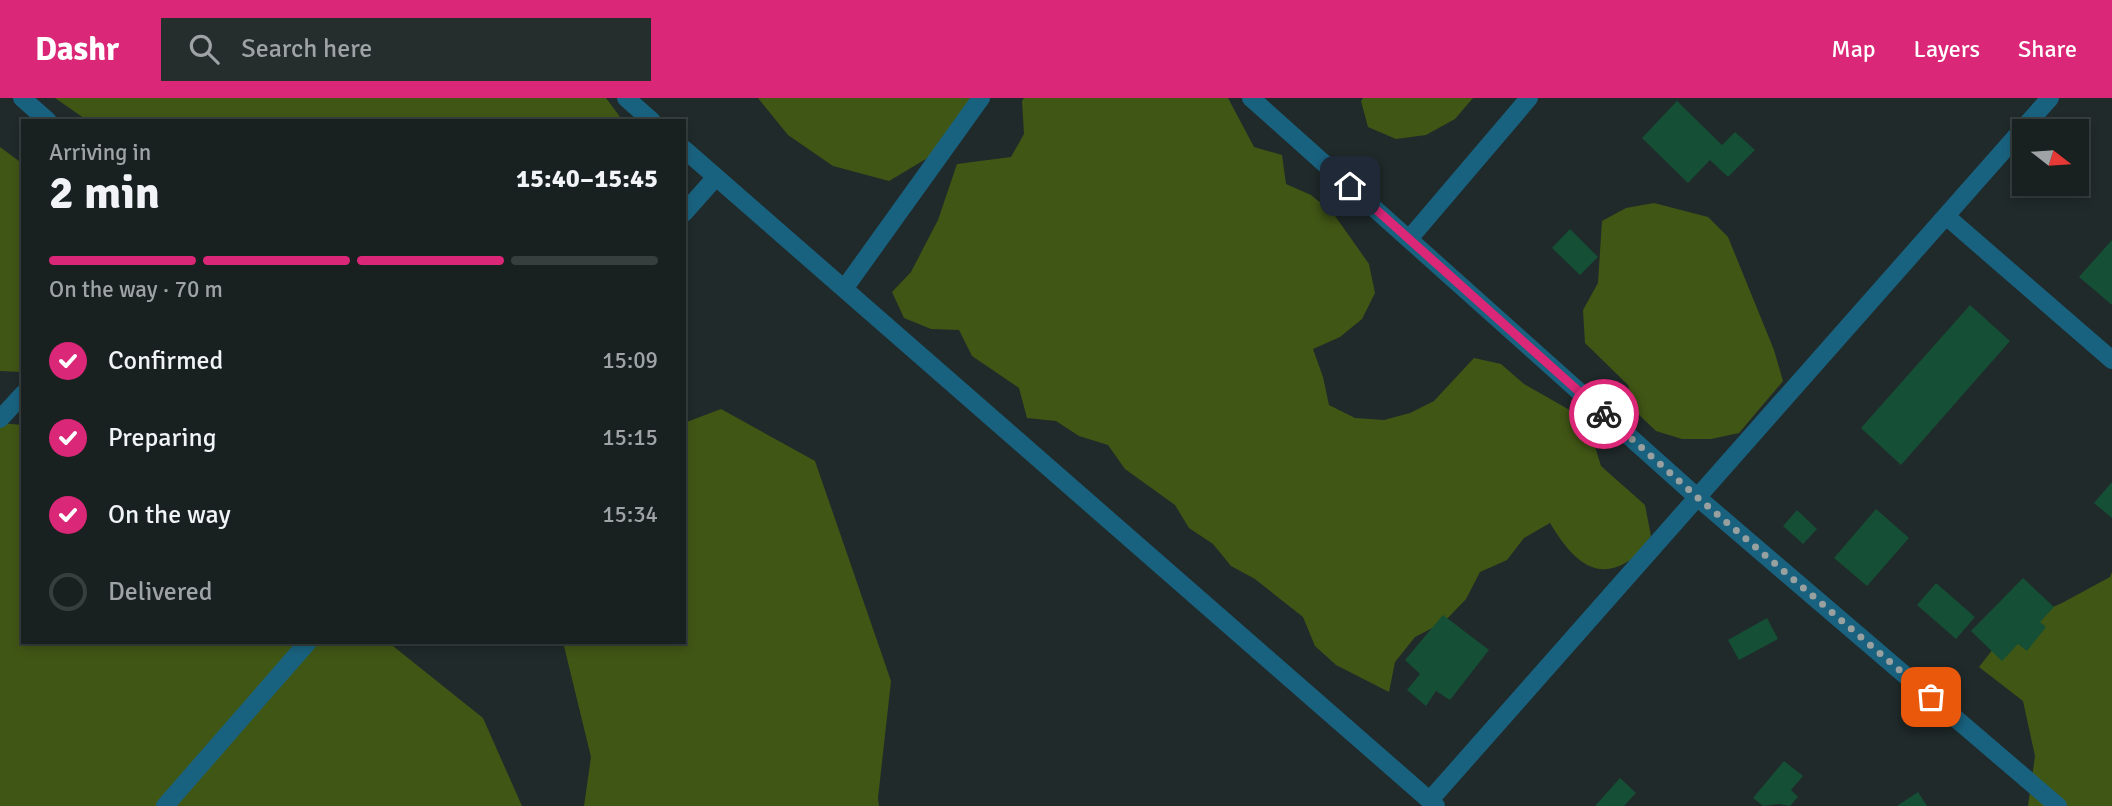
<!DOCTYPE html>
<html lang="en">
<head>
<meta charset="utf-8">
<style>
  :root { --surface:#182020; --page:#252d2d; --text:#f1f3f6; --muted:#9fa3a5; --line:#363e3e; --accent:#db2777 }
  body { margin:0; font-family:Signika,sans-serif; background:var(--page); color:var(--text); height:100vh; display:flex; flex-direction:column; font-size:26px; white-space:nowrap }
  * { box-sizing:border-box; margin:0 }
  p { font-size:23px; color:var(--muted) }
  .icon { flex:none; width:38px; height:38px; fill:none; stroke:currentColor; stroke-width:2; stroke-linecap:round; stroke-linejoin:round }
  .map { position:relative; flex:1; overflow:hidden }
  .sheet { position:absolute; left:21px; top:21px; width:665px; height:525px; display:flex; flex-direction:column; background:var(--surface); border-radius:0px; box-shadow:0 4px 10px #0003,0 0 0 2px var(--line) }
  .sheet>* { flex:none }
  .needle { width:46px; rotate:107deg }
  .controls { position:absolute; left:2012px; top:21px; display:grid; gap:14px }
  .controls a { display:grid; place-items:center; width:77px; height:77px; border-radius:0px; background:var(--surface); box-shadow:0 4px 10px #0003,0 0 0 2px var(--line); font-size:35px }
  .pin { position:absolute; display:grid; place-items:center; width:60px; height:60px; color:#fff; margin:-30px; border-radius:14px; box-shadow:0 4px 10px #0006 }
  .courier { position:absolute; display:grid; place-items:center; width:70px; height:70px; margin:-35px; border:5px solid #db2777; border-radius:50%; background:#fff; color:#222; box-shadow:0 2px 9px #0007 }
  .summary em { font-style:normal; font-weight:700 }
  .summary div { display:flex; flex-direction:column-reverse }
  .summary { display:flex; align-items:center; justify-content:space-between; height:119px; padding:0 28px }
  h1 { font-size:46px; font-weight:700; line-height:52px }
  .bar { display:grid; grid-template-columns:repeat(4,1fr); gap:10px 7px; align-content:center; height:84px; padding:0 28px }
  .bar i { height:9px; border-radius:5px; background:var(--line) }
  .bar .on { background:var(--accent) }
  .bar p { grid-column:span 4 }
  ol { padding:0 28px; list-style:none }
  li { display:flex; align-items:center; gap:21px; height:77px }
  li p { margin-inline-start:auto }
  li .icon { padding:7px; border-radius:50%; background:var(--accent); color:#fff; stroke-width:4 }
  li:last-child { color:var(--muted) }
  li i { width:38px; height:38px; border:4px solid var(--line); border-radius:50% }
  header { display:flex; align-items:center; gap:42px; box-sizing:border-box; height:98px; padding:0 35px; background:var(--accent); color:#fff }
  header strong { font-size:33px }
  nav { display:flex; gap:38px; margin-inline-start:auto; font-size:24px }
  .search { width:490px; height:63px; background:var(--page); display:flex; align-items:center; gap:18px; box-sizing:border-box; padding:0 24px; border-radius:0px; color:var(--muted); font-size:26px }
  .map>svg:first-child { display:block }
  .green { fill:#405615 }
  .building { fill:#154f36 }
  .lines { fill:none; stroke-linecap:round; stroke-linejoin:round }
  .minor { stroke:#19627f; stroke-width:18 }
  .done { stroke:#98a0a0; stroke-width:7; stroke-dasharray:0 12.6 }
  .route { stroke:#db2777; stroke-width:9 }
</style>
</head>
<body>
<header>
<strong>Dashr</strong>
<div class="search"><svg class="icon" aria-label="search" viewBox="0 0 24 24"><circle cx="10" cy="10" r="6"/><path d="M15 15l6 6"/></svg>Search here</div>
<nav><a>Map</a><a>Layers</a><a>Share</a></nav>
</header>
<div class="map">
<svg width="2112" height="708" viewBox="0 0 2112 708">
  <rect width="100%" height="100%" fill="#202a2a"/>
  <path class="green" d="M55,0H606L623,23H88Z
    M758,0H972L941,52L889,83L833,68L788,37Z
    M1024,0H1228L1254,49L1282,57L1286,86L1311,97L1333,115L1369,166L1375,195L1362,221L1340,239L1313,251L1323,279L1329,307L1355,320L1384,322L1410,315L1434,303L1474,260L1501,266L1524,286L1575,315L1592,339L1601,368L1645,407L1651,438C1645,445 1640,455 1633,460C1594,489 1569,456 1550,425L1524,440L1507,462L1480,474L1466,501L1444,524L1415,539L1395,564L1389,594L1336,567L1315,548L1303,519L1255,481L1231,468L1213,446L1189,430L1175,407L1125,371L1108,347L1079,338L1056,323L1027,320L1019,290L972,258L959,232L931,231L904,220L892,194L911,174L938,122L957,66L1011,59L1024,36L1022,3Z
    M1363,0H1473L1455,21L1426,37L1396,41L1368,29L1361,3Z
    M0,49L23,66V274L0,273Z
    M1654,105L1708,119L1728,139L1774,252L1783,283L1739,335L1711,341H1682L1656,333L1636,314L1628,287L1585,245L1583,212L1598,185L1602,123L1626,110Z
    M721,311L815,363L891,583L878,700L879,708H584L591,659L563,544H684V325Z
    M0,325L23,327V544H388L483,620L522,708H0Z
    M2112,474V708H2028L2035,658L2023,603L1979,569L2012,527L2062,505L2110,479Z"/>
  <path class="building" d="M1677,3L1722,47L1735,34L1755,52L1728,79L1710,62L1688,85L1642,40Z
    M1570,131L1598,159L1580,177L1552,150Z
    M2112,142V207L2079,179Z
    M1970,207L2010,243L1901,367L1861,330Z
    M2112,384V420L2094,405Z
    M1876,411L1909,440L1867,488L1834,460Z
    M1797,412L1817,431L1803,446L1783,428Z
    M2023,480L2054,509L2040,524L2046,529L2027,553L2018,546L2002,563L1971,533Z
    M1936,485L1975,519L1956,541L1917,507Z
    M1443,517L1489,552L1450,602L1436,593L1426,608L1407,592L1420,576L1405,562Z
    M1767,520L1778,541L1739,562L1728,542Z
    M1784,663L1803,678L1791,692L1798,699L1790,708L1779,706L1763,708L1753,700Z
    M1620,680L1636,695L1624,708H1595Z
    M1918,694L1927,708H1897Z"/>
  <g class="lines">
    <path class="minor" d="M22,0L48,23
      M626,0L652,23
      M1251,0L1697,399L2058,708
      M684,51L1436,708
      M684,115L716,79
      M1946,118L2112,262
      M1409,141L1529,0
      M844,191L981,0
      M0,321L23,296
      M1430,702L2050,0
      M165,708L308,544"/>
  </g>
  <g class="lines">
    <path class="done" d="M1604,316L1697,399L1931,599"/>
    <path class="route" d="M1350,88L1604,316"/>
  </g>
</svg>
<div class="controls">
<a><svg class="needle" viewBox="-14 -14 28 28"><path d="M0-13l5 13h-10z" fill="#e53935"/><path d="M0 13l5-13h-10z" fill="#9fa3a5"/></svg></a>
</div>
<div class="pin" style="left:1931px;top:599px;background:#ea580c"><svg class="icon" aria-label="bag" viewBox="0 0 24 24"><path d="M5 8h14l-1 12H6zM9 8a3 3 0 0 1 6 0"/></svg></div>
<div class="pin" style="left:1350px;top:88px;background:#1f2937"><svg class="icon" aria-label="home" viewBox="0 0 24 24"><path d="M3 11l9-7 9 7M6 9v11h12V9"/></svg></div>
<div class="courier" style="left:1604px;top:316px"><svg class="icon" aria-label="bike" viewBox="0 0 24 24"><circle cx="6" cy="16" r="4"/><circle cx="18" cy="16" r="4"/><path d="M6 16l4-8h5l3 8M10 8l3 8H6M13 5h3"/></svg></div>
<section class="sheet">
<div class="summary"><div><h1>2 min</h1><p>Arriving in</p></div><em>15:40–15:45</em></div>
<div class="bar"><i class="on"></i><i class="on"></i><i class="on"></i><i></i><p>On the way · 70 m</p></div>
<ol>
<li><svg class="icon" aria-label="check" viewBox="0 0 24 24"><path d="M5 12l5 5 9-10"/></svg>Confirmed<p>15:09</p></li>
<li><svg class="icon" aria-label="check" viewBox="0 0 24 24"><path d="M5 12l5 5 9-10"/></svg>Preparing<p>15:15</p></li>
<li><svg class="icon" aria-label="check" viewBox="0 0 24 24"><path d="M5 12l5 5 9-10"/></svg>On the way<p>15:34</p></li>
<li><i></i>Delivered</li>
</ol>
</section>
</div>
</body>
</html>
